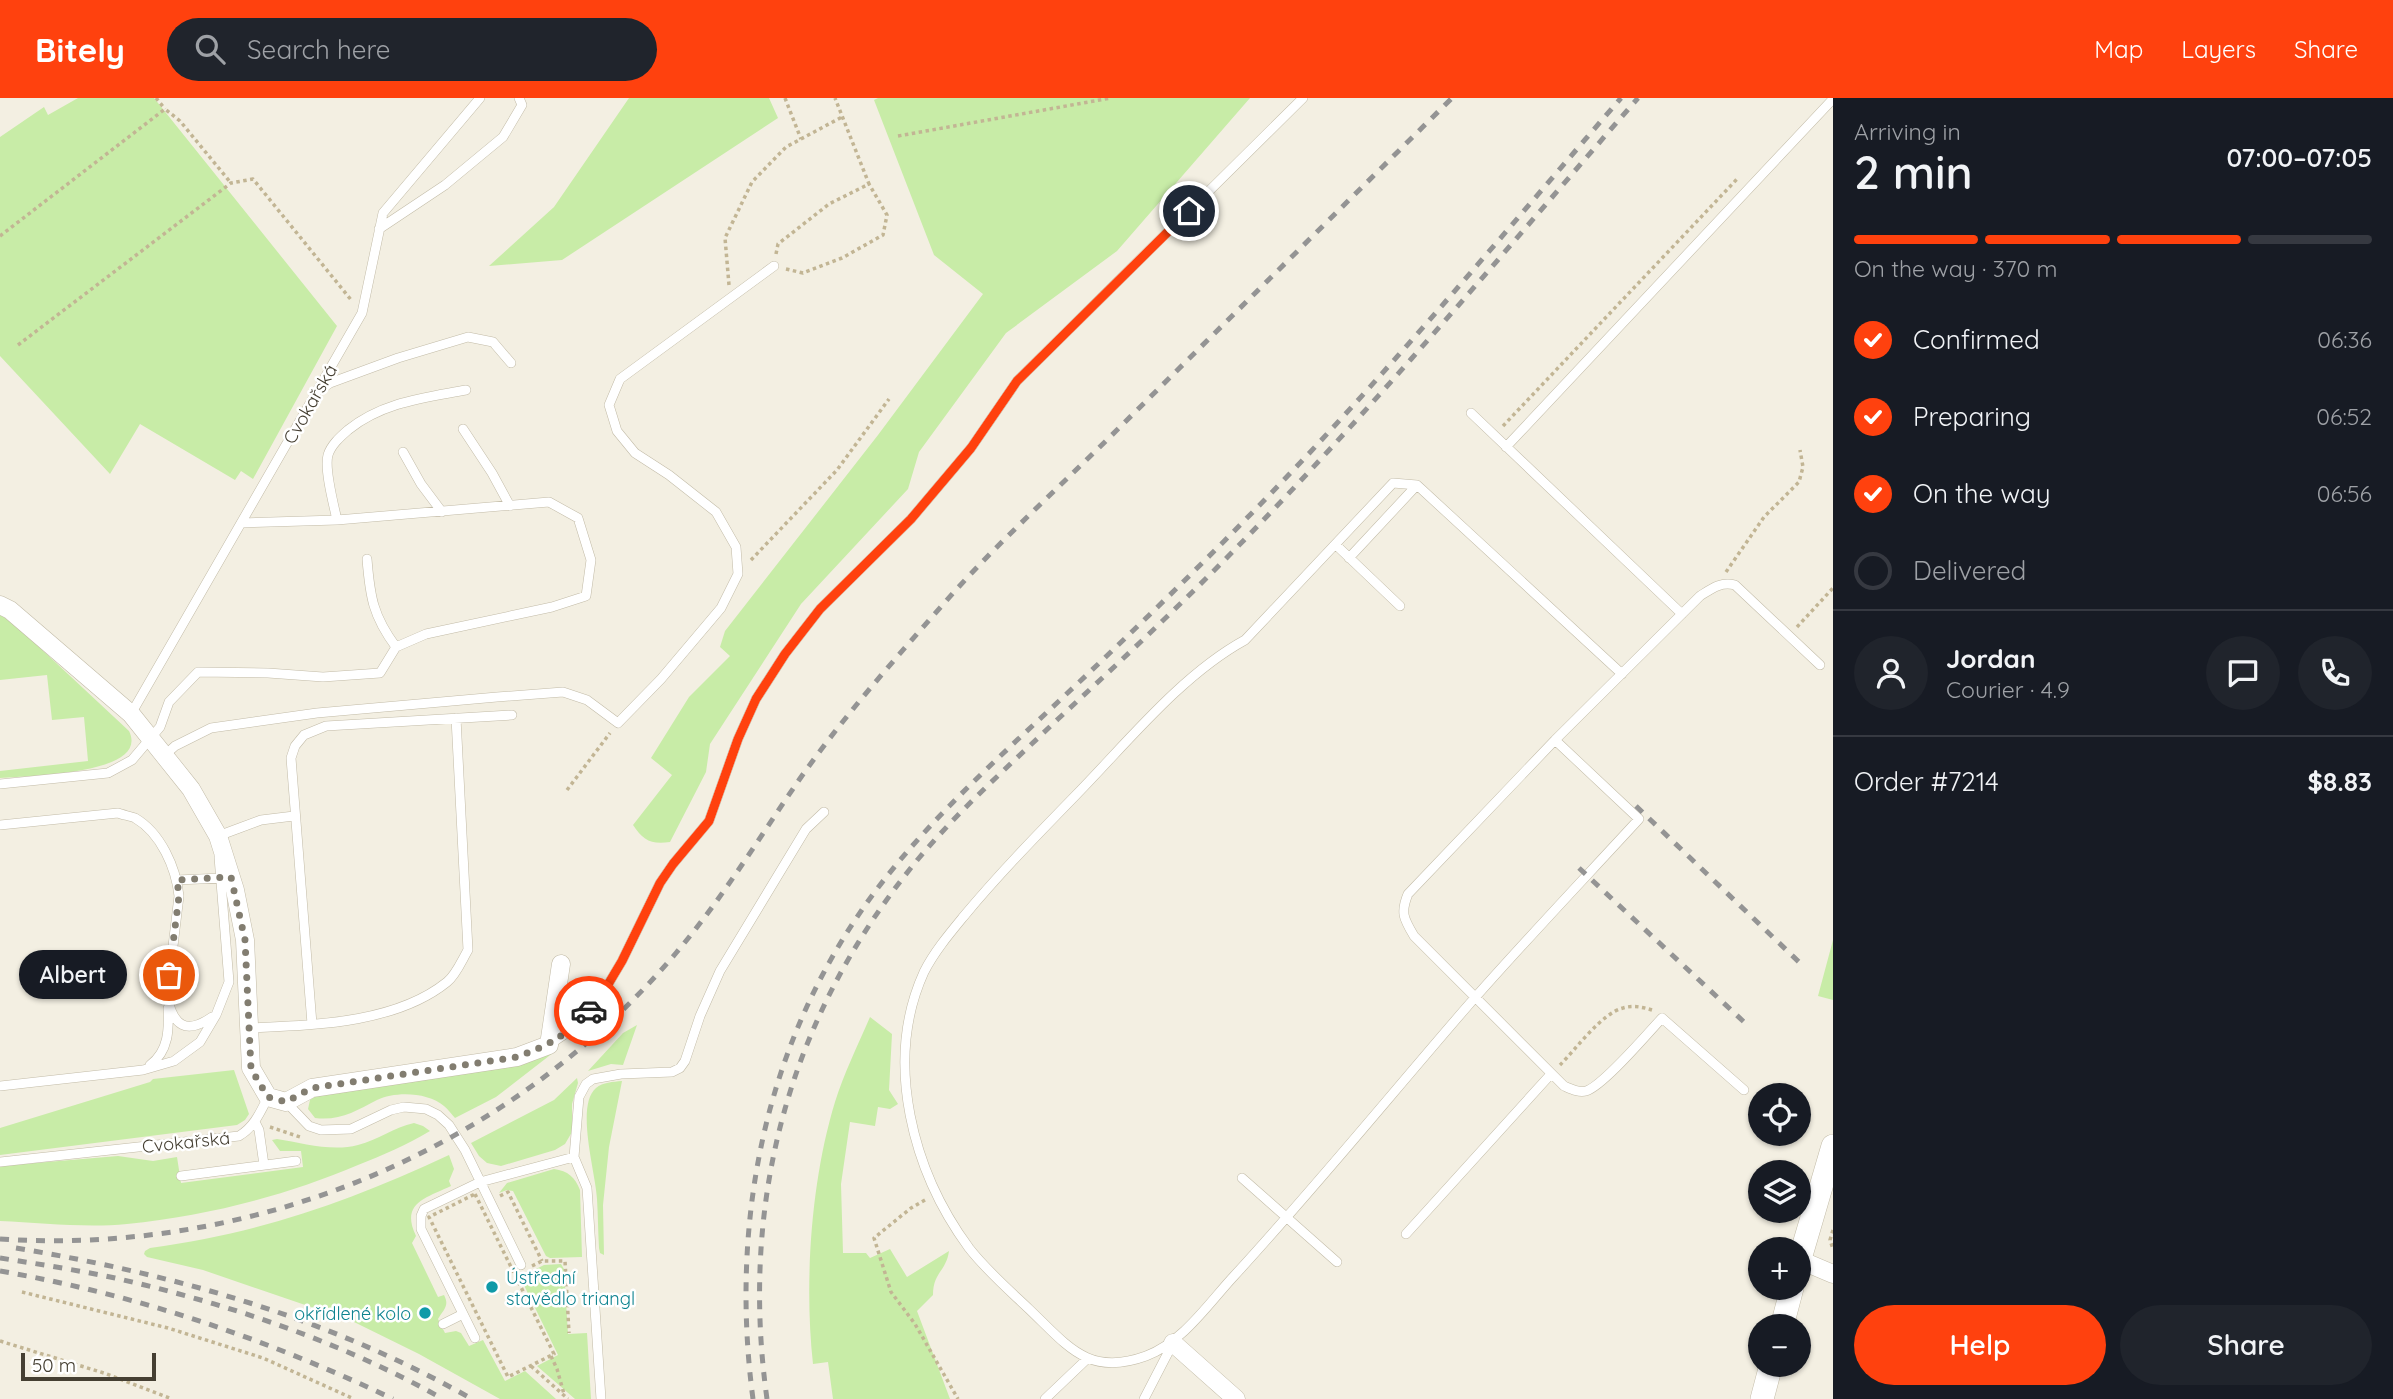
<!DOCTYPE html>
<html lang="en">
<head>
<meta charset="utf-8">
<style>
  :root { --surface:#171b24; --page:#20242c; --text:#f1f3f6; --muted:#9ea1a6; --line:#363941; --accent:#ff410e }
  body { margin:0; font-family:Quicksand,sans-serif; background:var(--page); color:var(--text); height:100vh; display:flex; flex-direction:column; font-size:26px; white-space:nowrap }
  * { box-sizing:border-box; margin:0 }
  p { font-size:23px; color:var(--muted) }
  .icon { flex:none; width:38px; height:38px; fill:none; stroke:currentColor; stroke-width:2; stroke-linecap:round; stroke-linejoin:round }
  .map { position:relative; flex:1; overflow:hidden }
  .sheet { display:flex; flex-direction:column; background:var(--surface); width:560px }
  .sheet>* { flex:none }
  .controls { position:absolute; left:1748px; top:985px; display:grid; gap:14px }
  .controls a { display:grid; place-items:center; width:63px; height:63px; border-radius:50%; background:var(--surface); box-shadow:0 2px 5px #0004; font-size:35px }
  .scale { position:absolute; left:21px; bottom:18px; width:135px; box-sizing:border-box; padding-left:7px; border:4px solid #453f32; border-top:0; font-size:19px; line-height:24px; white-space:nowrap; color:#453f32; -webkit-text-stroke:5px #fff; paint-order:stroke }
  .pin { position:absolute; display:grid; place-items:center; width:60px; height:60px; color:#fff; margin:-30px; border:4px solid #fff; border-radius:50%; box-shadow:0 2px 7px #0007 }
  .courier { position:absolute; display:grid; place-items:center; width:70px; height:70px; margin:-35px; border:5px solid #ff410e; border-radius:50%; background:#fff; color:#222; box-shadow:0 2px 9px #0007 }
  .bubble { position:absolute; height:49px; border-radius:24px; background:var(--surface); box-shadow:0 2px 5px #0004; font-size:23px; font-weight:600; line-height:49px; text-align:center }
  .headline em { font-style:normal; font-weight:600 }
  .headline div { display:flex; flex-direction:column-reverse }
  .headline { display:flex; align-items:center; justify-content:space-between; height:119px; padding:0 21px }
  h1 { font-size:46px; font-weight:600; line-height:52px }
  .bar { display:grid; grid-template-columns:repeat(4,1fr); gap:10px 7px; align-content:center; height:84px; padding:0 21px }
  .bar i { height:9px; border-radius:5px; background:var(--line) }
  .bar .active { background:var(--accent) }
  .bar p { grid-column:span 4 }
  .line { display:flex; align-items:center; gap:18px; padding:0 21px; border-top:2px solid var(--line) }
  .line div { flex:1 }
  .round { display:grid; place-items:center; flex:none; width:74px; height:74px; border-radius:37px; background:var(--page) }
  ol { padding:0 21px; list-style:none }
  li { display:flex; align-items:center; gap:21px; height:77px }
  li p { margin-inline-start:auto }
  li .icon { padding:7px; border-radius:50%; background:var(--accent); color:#fff; stroke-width:4 }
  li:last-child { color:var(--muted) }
  li i { width:38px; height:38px; border:4px solid var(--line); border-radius:50% }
  .cta { display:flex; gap:14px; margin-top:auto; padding:14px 21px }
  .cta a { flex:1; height:80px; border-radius:42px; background:var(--accent); color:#fff; font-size:28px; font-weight:600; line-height:80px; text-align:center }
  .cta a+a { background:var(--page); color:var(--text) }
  header { display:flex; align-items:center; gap:42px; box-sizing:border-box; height:98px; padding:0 35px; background:var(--accent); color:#fff }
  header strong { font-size:33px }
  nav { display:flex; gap:38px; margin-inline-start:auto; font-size:24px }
  .search { width:490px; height:63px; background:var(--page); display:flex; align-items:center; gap:18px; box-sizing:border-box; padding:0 24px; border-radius:38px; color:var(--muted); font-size:26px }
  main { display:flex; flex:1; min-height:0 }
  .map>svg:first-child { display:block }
  .green { fill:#c8eca7 }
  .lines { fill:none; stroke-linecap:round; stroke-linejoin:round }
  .service-casing { stroke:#c2bba7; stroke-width:10 }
  .minor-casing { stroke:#c2bba7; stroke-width:19 }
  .tertiary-casing { stroke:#c2bba7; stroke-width:24 }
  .path { stroke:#c2b594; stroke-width:3.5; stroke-dasharray:3.5 3.5; stroke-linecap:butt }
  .service { stroke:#fff; stroke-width:9 }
  .minor { stroke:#fff; stroke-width:18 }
  .tertiary { stroke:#fff; stroke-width:23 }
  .rail { stroke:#949494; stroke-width:5; stroke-dasharray:9 9; stroke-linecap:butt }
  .done { stroke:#827d70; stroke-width:7; stroke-dasharray:0 12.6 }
  .route { stroke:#ff410e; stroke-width:9 }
  .culture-dot { fill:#0f9aa8; stroke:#fff; stroke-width:2.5 }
  .labels { text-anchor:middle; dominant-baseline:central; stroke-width:5; stroke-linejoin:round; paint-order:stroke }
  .street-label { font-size:18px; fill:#453f32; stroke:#fff }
  .culture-label { font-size:18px; fill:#0d838f; stroke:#fff; text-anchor:start }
</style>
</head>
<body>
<header>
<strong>Bitely</strong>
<div class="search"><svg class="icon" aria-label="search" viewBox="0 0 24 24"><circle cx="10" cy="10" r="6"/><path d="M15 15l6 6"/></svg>Search here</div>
<nav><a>Map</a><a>Layers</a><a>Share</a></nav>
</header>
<main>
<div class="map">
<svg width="1833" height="1301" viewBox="0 0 1833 1301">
  <rect width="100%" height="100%" fill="#f3efe2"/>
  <path class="green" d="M78,0H154L337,228L253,381L241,373L235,382L140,326L110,376L0,258V39L44,9L48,17Z
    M629,0H769L778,20L562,162L489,168L554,109Z
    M878,0H1250L1117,153L1006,235L919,354L908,391L801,506L710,646L706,674L670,744C651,747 643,742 633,727L672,677L651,660L689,599L730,558L720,549L725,533L878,337L983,196L934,157L874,2Z
    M0,516L23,534L129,633C151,677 24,678 0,680V673L88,663L84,619L52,622L47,577L0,582Z
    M1833,842V902L1818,898Z
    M870,919L892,936L889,992L898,1006L890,1011L878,1009L875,1028L850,1024L841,1086L843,1155H866L870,1160L890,1151L907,1179L949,1153C946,1174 933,1174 933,1197L917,1213L950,1301H833L828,1264L813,1266C804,1185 811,1082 835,1004C844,975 858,947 870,919Z
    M637,927L623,967L611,966L588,973L623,935Z
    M558,951L496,999L455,1020C452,1017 448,1011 444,1008C428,994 395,993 377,1002C356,1013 340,1023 315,1020L308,1011L310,1002L316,998L545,957Z
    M234,972L249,1016L245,1022L237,1027L0,1057V1030L150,984L153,981Z
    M577,980L578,985L572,1006V1034L565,1046L555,1052L501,1068L487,1065L479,1058L471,1045L554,1002Z
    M622,983L609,1049L603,1107L604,1157L600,1155L599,1150C598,1133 598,1117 597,1101C596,1075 575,1008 596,990C603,984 613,984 622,983Z
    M414,1025L423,1028L430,1033C407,1047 383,1057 358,1067C285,1098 207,1118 127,1126C87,1130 41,1125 0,1123V1068L118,1058L153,1063L177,1059L181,1085L303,1069L301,1053H280L272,1042L277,1041C303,1045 332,1054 358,1047C378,1042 394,1029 414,1025Z
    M449,1057L454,1071L449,1083L451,1088C426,1100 400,1105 416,1138L412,1145L438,1199L444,1197C450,1208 443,1212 438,1221L445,1235L456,1233L461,1235L469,1248L483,1242L505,1283L525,1273L556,1301H500L419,1256L352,1223L203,1172L147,1159L144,1156L145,1153L150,1150C261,1135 348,1104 449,1057Z
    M554,1071C568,1073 575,1079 580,1092L582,1159L550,1160L546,1158L513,1093L507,1092L499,1095L507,1085Z
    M561,1166L564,1171L568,1236L587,1235L591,1301H575L537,1268L558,1257L520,1179L544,1167Z"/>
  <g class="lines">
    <defs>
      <path id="service" d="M379,131L445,87L503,39L522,7L519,0
        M320,292L330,285L398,260L468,239L493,244L511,265
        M1471,315L1682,516
        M463,331L492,375L510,408
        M1506,349L1833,1
        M403,354L421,386L442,414
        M1417,387L1393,385L1245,542C1181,577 1126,646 1075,698C1037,737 999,776 964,818C950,835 934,854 924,874C883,964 913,1074 969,1150C986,1172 1009,1192 1029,1211C1068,1248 1088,1279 1146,1258C1183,1244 1208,1206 1234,1178C1314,1091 1388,1000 1465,911C1521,847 1581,784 1639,721L1555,642
        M337,422C334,408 324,371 328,357C331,347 340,339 348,332C383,304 424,300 466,292
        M1336,447L1400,508
        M1349,460L1417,387L1622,576
        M367,461C370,499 373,518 396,549
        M131,616L362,215L383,115L480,0
        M165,657L175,648L211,630L317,615L497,599L563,594L587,602L618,625L661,581L721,510L738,476L736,449L716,414L669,377L635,355L617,333L609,307L620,281L774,168
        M0,686L108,675L132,662L160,629L169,604L198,574L268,575L323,579L380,575L396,549L426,536L552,509L586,498L591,462L578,420L549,404L337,422L242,425
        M0,727L118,715C123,717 130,718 135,720C161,735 176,770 179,798L167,898C173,928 186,937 212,919
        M219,742L218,738L261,722L294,718
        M177,782L222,780
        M312,926L291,660L295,648L304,637L326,628L512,617
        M248,930C312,927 395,926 447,884C456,877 462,862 468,852L456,620
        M550,946L571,932L597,905L622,863L660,785L673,766L709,723L738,641L756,601L785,556L820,511L911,421L971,350L1017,283L1303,0
        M150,967C169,953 169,931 168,910
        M0,988L143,972L174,963L200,944L216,917L229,884L219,759
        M1744,992L1662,920C1648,935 1603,988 1586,993C1579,995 1571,991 1564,988L1414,838C1404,821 1400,815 1408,796L1555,642L1700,498C1711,491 1721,483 1735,487L1820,567
        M286,1004L309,1028L321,1032L351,1031L391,1012L404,1009L426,1011L438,1017L449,1027L465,1052L521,1167
        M255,1024L259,1032L264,1067
        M0,1064L239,1038C254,1029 260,1015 268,999
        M181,1078L296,1063
        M1242,1080L1337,1164
        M1406,1136L1551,976
        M443,1226L463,1216
        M475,1240L421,1131V1118L424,1111L480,1084L574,1059
        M601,1301L587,1090L574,1059L579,999L586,986L593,981L621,976L672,974L680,970L685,963L700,918L720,873L806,731L824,714
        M1045,1301L1087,1261
        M1144,1301L1173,1245"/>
      <path id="minor" d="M0,507L10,512L131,616L191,691L218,738L235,792L245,842L251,970L268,999L286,1004L312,990L517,959L549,947L561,866
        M1800,1162L1833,1176
        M1173,1245L1236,1301"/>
      <path id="tertiary" d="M1799,1164L1833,1048
        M1782,1228L1792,1190
        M1762,1301L1771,1267"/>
    </defs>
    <use href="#service" class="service-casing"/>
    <use href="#minor" class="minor-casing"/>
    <use href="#tertiary" class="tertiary-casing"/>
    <path class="path" d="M156,0L165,11
      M785,0L801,41
      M898,38L1111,0
      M0,138L165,11L180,23L231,85
      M776,156L778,146L829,106L869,86L835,0
      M786,171L803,175L842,160L883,137L887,117L869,86
      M729,187L725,140L752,84L786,49L842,19
      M18,247L231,85L253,81L352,203
      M1503,328L1738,80
      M751,462L837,372L889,301
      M1726,474L1764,419L1799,384L1803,369L1800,352
      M1797,529L1833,490
      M567,692L610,635
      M1560,967C1576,951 1602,915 1623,910C1633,907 1642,909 1652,912
      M270,1029L303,1040
      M475,1096L554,1256L508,1279L429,1119Z
      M500,1098L508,1094L542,1163
      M925,1102L911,1110L874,1140L891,1194L915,1226L958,1301
      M1833,1132L1830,1142L1833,1151
      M532,1168L542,1163H565L569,1235
      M22,1194L168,1230L263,1260L354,1301
      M0,1243L107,1276L172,1301
      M1754,1254L1760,1232
      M551,1258L557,1271L564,1296
      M531,1268L568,1301"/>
    <use href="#service" class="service"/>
    <use href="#minor" class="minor"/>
    <use href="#tertiary" class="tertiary"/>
    <path class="rail" d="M1636,708L1800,865
      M1579,770L1744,924
      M0,1141C256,1158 510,1051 676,855C722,801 759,740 799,682C843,619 895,561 946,503C1001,441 1064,385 1123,326C1233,217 1342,109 1452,0
      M16,1150C177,1177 329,1220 472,1301
      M0,1160C38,1166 77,1172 115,1180C229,1206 342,1244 443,1301
      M0,1173C138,1197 267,1241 393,1301
      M420,1217L430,1212
      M753,1301C729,1121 766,938 877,791C930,721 995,663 1059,603C1122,544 1185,483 1246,421C1378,287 1498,142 1621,0
      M767,1301C739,1102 790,915 919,760C961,710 1011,666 1058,621C1122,562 1186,502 1246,440C1383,299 1509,148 1638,0"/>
  </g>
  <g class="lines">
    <path class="done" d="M169,877L179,798L177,782L231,779L245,842L251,971L268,999L286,1004L312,990L517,959C549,947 566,938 589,913"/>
    <path class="route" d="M589,913L597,905L622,863L660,785L673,766L709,723L738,641L756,601L785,556L820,511L911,421L971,350L1017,283L1189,113"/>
  </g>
  <g class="culture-dot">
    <circle cx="492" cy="1189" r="7"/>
    <circle cx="425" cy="1215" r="7"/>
  </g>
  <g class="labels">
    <g class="street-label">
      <text transform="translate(310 306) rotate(-60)">Cvokařská</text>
      <text transform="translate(186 1044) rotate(-6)">Cvokařská</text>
    </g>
    <g class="culture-label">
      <text x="506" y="1179">Ústřední<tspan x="506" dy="21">stavědlo triangl</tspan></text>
      <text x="411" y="1215" text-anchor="end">okřídlené kolo</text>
    </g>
  </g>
</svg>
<div class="controls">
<a><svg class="icon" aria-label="locate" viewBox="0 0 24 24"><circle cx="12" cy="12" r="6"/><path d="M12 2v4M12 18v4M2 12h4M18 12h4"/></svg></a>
<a><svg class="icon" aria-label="layers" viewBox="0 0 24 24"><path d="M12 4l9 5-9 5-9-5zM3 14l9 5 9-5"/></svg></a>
<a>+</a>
<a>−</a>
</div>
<div class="scale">50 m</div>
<div class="pin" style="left:169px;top:877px;background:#ea580c"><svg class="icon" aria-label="bag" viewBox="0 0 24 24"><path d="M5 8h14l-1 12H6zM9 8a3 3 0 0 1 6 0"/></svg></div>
<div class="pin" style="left:1189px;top:113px;background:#1f2937"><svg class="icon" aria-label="home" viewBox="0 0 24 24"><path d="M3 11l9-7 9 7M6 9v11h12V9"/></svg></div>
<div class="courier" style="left:589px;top:913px"><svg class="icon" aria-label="car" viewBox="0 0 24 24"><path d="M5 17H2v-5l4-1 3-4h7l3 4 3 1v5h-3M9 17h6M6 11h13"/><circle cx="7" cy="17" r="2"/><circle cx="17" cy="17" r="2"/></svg></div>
<div class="bubble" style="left:19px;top:852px;width:108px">Albert</div>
</div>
<section class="sheet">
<div class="headline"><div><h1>2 min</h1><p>Arriving in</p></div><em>07:00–07:05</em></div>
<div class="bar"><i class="active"></i><i class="active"></i><i class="active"></i><i></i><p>On the way · 370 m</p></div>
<ol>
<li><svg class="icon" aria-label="check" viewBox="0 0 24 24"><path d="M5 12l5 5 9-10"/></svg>Confirmed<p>06:36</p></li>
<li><svg class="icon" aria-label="check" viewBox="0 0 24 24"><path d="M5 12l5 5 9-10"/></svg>Preparing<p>06:52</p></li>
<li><svg class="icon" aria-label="check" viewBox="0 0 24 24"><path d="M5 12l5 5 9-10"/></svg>On the way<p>06:56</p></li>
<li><i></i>Delivered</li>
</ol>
<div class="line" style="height:126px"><a class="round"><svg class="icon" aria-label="person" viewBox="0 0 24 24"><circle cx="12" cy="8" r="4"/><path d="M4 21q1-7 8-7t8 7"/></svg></a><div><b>Jordan</b><p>Courier · 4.9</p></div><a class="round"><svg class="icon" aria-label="chat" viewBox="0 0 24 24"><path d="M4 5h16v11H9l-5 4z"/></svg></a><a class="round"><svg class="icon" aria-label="phone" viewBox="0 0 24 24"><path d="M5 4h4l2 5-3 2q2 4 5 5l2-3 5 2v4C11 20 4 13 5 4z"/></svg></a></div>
<div class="line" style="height:91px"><div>Order #7214</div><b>$8.83</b></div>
<div class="cta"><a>Help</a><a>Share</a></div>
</section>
</main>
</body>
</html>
